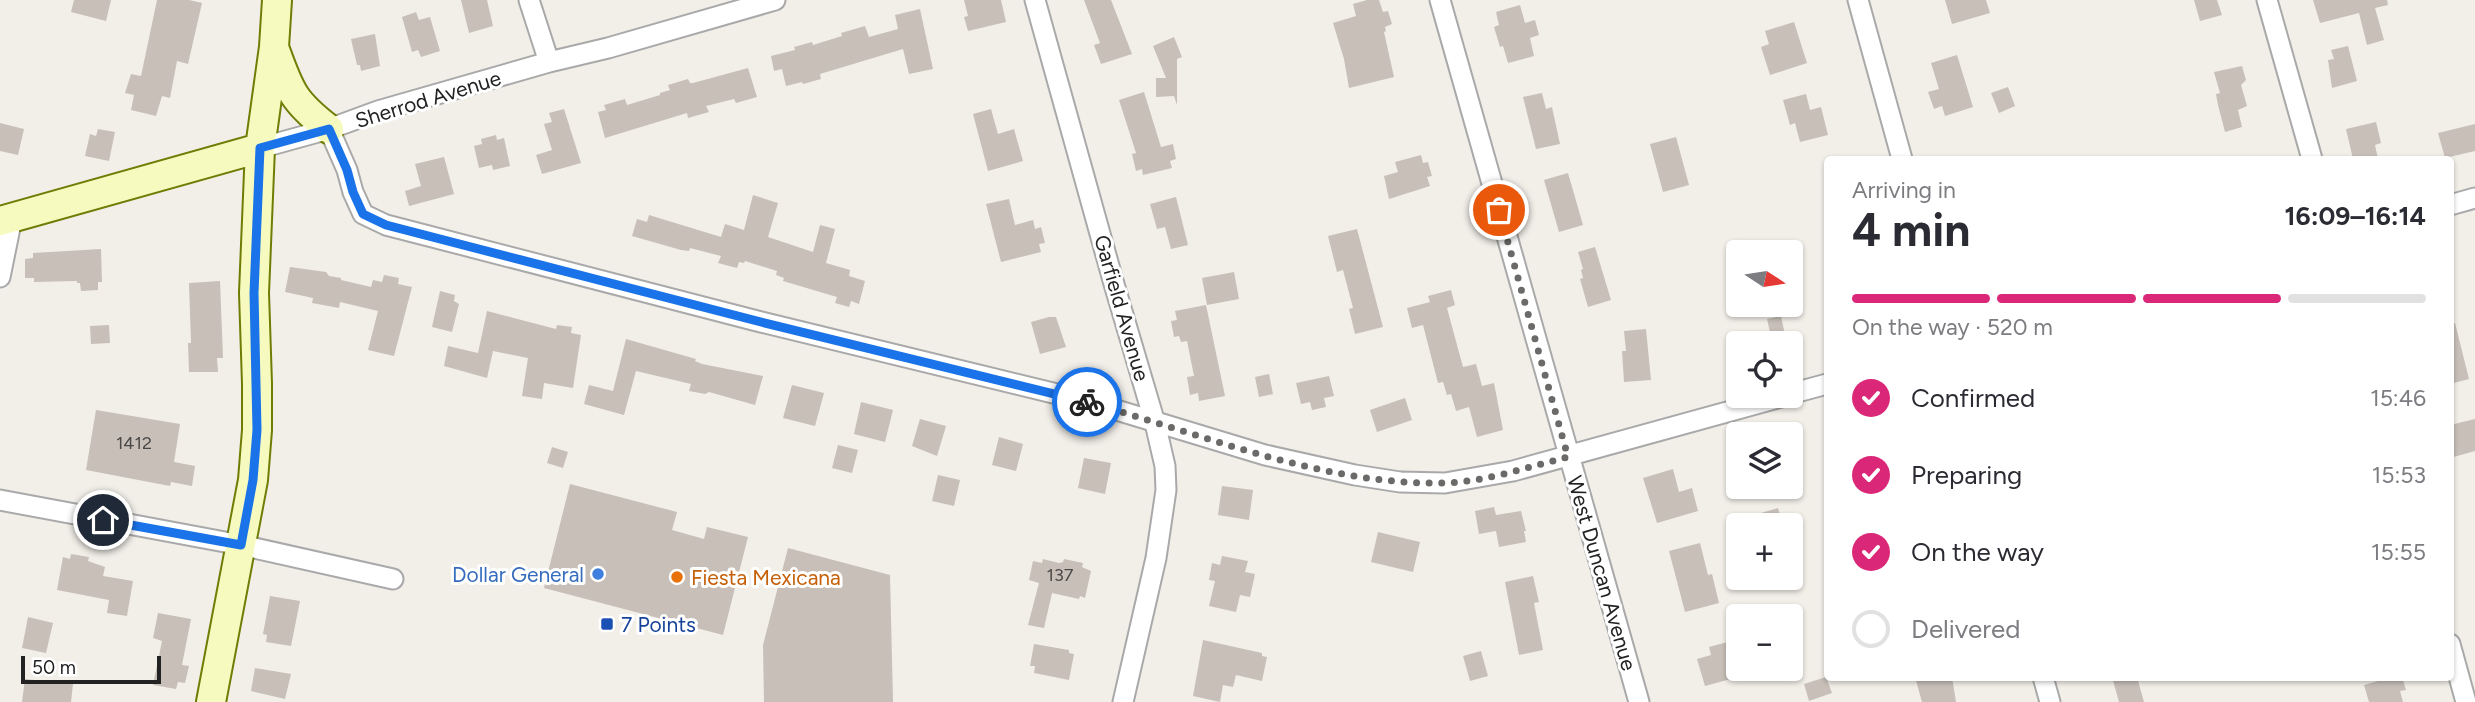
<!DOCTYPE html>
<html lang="en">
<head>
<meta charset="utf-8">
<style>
  :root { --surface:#fff; --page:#f7f7f7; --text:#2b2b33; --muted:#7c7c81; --line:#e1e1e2; --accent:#db2777 }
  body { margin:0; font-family:Figtree,sans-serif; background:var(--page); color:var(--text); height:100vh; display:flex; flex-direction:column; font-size:26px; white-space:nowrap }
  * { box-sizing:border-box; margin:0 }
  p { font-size:23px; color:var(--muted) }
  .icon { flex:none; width:38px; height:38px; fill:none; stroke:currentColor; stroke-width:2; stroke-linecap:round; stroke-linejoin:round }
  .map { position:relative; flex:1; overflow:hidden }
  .details { position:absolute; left:1824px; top:156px; width:630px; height:525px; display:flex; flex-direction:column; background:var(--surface); border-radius:7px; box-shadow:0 2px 5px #0004 }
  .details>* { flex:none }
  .needle { width:46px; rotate:102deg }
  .fabs { position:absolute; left:1726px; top:240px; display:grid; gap:14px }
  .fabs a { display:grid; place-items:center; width:77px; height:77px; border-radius:7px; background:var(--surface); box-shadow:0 2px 5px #0004; font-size:35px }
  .scale { position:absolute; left:21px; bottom:18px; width:140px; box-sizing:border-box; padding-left:7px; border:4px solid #222; border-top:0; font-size:19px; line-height:24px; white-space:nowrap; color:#222; -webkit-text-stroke:5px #fff; paint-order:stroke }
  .pin { position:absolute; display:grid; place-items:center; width:60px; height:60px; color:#fff; margin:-30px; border:4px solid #fff; border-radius:50%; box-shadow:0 2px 7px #0007 }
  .courier { position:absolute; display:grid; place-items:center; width:70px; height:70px; margin:-35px; border:5px solid #1a73e8; border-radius:50%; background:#fff; color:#222; box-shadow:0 2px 9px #0007 }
  .head em { font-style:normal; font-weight:700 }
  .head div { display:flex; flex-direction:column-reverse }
  .head { display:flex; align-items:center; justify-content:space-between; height:119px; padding:0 28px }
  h1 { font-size:46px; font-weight:700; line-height:52px }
  .bar { display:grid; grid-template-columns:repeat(4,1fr); gap:10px 7px; align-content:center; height:84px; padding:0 28px }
  .bar i { height:9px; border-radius:5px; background:var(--line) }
  .bar .on { background:var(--accent) }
  .bar p { grid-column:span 4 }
  ol { padding:0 28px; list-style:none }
  li { display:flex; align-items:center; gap:21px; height:77px }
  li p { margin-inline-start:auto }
  li .icon { padding:7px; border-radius:50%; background:var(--accent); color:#fff; stroke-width:4 }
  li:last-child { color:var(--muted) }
  li i { width:38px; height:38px; border:4px solid var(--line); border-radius:50% }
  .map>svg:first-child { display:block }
  .building { fill:#c7bfb8 }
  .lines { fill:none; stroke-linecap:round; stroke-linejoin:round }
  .street-casing { stroke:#a9a9a9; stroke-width:23 }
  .secondary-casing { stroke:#707d05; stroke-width:32 }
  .street { stroke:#fff; stroke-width:19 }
  .secondary { stroke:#f7fabf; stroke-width:28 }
  .done { stroke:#6b6a68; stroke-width:7; stroke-dasharray:0 12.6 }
  .route { stroke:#1a73e8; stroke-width:9 }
  .shop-dot { fill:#3f7fe0; stroke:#fff; stroke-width:2.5 }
  .food-dot { fill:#e8710a; stroke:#fff; stroke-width:2.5 }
  .transit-dot { fill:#1a4fb4; stroke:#fff; stroke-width:2.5 }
  .labels { text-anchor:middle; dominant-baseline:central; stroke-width:6; stroke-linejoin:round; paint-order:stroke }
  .number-label { font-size:18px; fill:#4b4948 }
  .street-label { font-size:21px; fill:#222; stroke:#fff }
  .shop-label { font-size:21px; fill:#366cbe; stroke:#fff; text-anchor:end }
  .food-label { font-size:21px; fill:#c56008; stroke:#fff; text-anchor:start }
  .transit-label { font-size:21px; fill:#164399; stroke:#fff; text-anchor:start }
</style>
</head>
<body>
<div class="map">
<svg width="2475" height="702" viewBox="0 0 2475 702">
  <rect width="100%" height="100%" fill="#f2efe9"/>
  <path class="building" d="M74,0H111L106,21L71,12Z
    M157,0H189L202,3L188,64L177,61L170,98L162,96L156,116L131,110L134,95L125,93L131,74L141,76Z
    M461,0H487L493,26L469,33Z
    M964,0H1001L1006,22L968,31L964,17L968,16Z
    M1084,0H1111L1132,54L1101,64L1094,45L1100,43Z
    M1367,0H1379L1383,12L1388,11L1392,24L1385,27L1386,31L1384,32L1394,77L1349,88L1344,59L1333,23L1356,16L1353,4Z
    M1945,0H1986L1990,13L1952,24Z
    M2194,0H2217L2222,15L2200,21Z
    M2313,0H2387L2388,5L2375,8L2384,40L2367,45L2359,13L2320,23Z
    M1520,5L1525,23L1535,20L1539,35L1530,38L1534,56L1508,63L1503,46L1500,47L1494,27L1499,25L1496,12Z
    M920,9L933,69L909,74L903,49L820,74L821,79L803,84L802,82L786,86L782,69L774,71L771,56L795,50L794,47L812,42L813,45L842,36L841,33L865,26L869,37L898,29L895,15Z
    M416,12L419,20L430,17L440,51L421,57L418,50L412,52L402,17Z
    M1794,22L1807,63L1770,75L1761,47L1769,44L1765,31Z
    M375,34L380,66L361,71L360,65H357L351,39Z
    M1174,37L1182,57L1177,59V105L1174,96L1156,97V78H1166L1153,46Z
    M2348,46L2357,81L2332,88L2328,60L2334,59L2331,50Z
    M1957,55L1973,107L1945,116L1942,106L1934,109L1928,92L1939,89L1931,63Z
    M2242,66L2246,80L2241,85L2247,106L2238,110L2242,127L2225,132L2218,105L2216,94L2220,93L2214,72Z
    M748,68L757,97L736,103L734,99L706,106L709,112L688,118L687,113L605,138L598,112L606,110L604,105L625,99L627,105L660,95V93L670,90L668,85L688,79L690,83H693Z
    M2008,87L2015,106L1999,113L1991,93Z
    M1144,92L1161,147L1173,144L1176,159L1170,161L1172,168L1143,175L1142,169L1136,171L1132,154L1136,153L1119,100Z
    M1542,93L1546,109L1552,107L1560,144L1536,149L1523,97Z
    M1806,94L1810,110L1821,107L1828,135L1800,142L1795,123L1790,125L1783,100Z
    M564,109L581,163L542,174L536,155L552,150L544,124L552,122L549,113Z
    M991,109L998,134L1014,129L1023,161L988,171L973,114Z
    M2376,122L2381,143L2375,145L2378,159H2353L2346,129Z
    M0,123L24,129L18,155L0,151Z
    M2475,124V151L2445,158L2438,133Z
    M98,129L115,132L109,161L85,156L90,134L96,136Z
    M496,135L497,140L504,138L510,166L493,170L492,165L479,168L474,146L482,144L481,139Z
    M1676,137L1689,185L1663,192L1650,144Z
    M1421,155L1423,163L1428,162L1432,176L1427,177L1430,186L1389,199L1384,176L1398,172L1395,162Z
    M444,157L454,194L409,206L405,191L421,186L415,164Z
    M1568,173L1583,225L1559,232L1544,180Z
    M753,195L778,203L768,237L813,252L820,225L835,229L826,263L850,270L849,276L865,281L859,304L851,301L849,307L835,303L837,297L783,281L784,278L776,275L777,271L745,261L744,263L739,262L737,268L718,263L721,256L690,248L689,251L681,250L632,236L637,219L647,222L649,215L721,237L725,224L744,230Z
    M1176,197L1188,245L1171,249L1165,227L1157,229L1150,204Z
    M1009,199L1015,225L1033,220L1035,229L1041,227L1045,243L1039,244L1041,252L1001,262L986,204Z
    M1357,229L1383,327L1355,334L1349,309L1353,308L1343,270L1337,272L1328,236Z
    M1595,247L1611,300L1588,307L1580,279L1583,278L1581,270L1583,269L1578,252Z
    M101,249L102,282H98V290L81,291L80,283H77V281L34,282V278H25V259L33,258V253Z
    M290,267L326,272L329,276L341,278V280L371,287L373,280L382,282L384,275L399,278L398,284L412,287L394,356L368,350L378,311L340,302L339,308L312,303L313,298L285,292Z
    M1234,272L1239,299L1207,305L1202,278Z
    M220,281L223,358H217L218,372H189L188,343H191L189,283Z
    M1451,290L1455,305L1447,308L1463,367L1476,364L1482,386L1494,383L1503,430L1477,437L1469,407L1456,411L1451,394L1447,395L1443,382L1438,383L1423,325L1412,328L1407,308L1430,302L1428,296Z
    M440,291L455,295L454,301L459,304L452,332L432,327Z
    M1206,305L1225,396L1199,401L1198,393L1190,395L1187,377L1194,376L1187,341L1181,342L1179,336L1174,337L1171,321L1177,320L1175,311Z
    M487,311L556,329L557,325L572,327L571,333L581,335L573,388L544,383L542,399L522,396L528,358L493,351L487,378L444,366L448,346L478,353Z
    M1781,316L1785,335L1771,337L1767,319Z
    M1049,317H1056L1066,347L1040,354L1031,322Z
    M2455,323L2469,379L2450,384V324Z
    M109,325L110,343L91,344L90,326Z
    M1646,329L1651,380L1624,382L1622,351H1626L1624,331Z
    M626,339L696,359L695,361L702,364L763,376L755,405L709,392L705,394L689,391L691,384L636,371L624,415L584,404L589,385L613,391Z
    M1269,374L1273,394L1259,397L1255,377Z
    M1329,376L1334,396L1324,398L1326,407L1312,410L1310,402L1301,404L1296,383Z
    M792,385L824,393L815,426L783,418Z
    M1405,398L1412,420L1377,432L1370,410Z
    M861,402L893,410L885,442L854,434Z
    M96,410L180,424L174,462L195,466L192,486L171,482L170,486L86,470Z
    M920,419L946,426L937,456L912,446Z
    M2475,419V451L2450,458V425Z
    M999,437L1023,444L1016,471L992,465Z
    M838,445L858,450L852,473L832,468Z
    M552,447L568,452L563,468L547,463Z
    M1084,458L1111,463L1105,494L1078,488Z
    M1673,469L1679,492L1692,488L1698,511L1657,523L1643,478Z
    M938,475L960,480L954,506L932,501Z
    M570,484L677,512L672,530L704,539L707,527L748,537L723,635L544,588Z
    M1222,486L1253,490L1249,520L1218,515Z
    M1494,507L1496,515L1521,511L1526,531H1524L1526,542L1499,547L1496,531L1479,534L1475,511Z
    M1778,508L1783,525H1764L1761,513Z
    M1378,532L1420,542L1413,572L1371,562Z
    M1700,543L1708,575L1712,574L1719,603L1685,612L1669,551Z
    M788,548L890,575L893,702H764L763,645Z
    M71,554L89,557L88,561L105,567L103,576L133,581L127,616L107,613L109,600L57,590L63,557L70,559Z
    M1222,556L1248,561L1245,572L1255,574L1250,597L1240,595L1236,612L1209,606L1215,581L1209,580L1212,563L1220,565Z
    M1043,559L1059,563L1063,562L1064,559L1083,563L1082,567L1091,571L1085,598L1080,596L1079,599L1052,593L1044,628L1028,625L1039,583L1029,580L1033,561L1042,563Z
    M1533,576L1539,602L1534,603L1543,650L1519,655L1505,582Z
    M270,596L300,601L291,646L266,642L267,635L263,634Z
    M158,613L191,619L182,665L189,666L185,683L178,682L176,689L153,685L162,641L153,638Z
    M28,617L53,623L46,653L22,648Z
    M1203,640L1262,653V656L1267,657L1262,681L1236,675L1233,687L1223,685L1220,702L1193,696Z
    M1735,640L1738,650V677L1705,686L1697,659L1711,655L1709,647Z
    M1034,644L1069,650V653L1074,654L1069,680L1034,673L1035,666H1030Z
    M1481,651L1488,676L1470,681L1463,656Z
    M255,668L291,674L285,699L251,691Z
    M1826,677L1832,693L1809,701L1804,684Z
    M1915,677H1952L1956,702H1922Z
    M2112,677H2137L2144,702H2119Z
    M2392,677H2402L2406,690L2400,691L2403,702H2369L2364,685Z
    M25,679L73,684L71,702H22Z"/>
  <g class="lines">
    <defs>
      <path id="street" d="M529,0L549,62
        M1035,0L1114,284L1155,423L1165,466L1166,490L1156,558L1123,702
        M1440,0L1639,702
        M1858,0L1902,159
        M2267,0L2312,159
        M329,129L347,170L353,192L363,214L386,225L761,322L1090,402L1265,455L1355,475L1400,482L1445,483L1513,471L1785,396
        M260,148L329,129L378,111L549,62L608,48L775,0
        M2450,205L2475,198
        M0,277L12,218
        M1790,394L1827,384
        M0,500L241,545L393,579
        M2450,644L2466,702
        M2043,677L2050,702"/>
      <path id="secondary" d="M275,50C290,92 294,102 329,129
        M0,221L260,148
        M211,702L253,480L257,430V384L254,293L260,148L274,47L277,0"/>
    </defs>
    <use href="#street" class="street-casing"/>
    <use href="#secondary" class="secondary-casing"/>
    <use href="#street" class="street"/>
    <use href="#secondary" class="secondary"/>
  </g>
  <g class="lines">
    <path class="done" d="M1087,402C1203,434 1321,485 1443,483C1485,482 1528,467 1568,457L1499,210"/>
    <path class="route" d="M103,520L241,545L253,480L257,430L254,293L260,148L329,129L347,170L353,192L363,214L386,225L761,322L1087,402"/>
  </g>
  <circle class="shop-dot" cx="598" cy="574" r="7"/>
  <circle class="food-dot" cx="677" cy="577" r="7"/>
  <rect class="transit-dot" x="600" y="617" width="14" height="14" rx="3.5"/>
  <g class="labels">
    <g class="number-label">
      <text x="134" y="443">1412</text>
      <text x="1060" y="575">137</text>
    </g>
    <g class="street-label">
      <text transform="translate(428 99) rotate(-17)">Sherrod Avenue</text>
      <text transform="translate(1122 308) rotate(74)">Garfield Avenue</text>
      <text transform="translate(1602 573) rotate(74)">West Duncan Avenue</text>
    </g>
    <g class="shop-label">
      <text x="584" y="574">Dollar General</text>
    </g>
    <g class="food-label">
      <text x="691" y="577">Fiesta Mexicana</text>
    </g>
    <g class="transit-label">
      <text x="621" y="624">7 Points</text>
    </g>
  </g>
</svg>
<div class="fabs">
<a><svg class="needle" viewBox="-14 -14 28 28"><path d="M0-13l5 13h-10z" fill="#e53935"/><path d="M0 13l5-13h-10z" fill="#7c7c81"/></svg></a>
<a><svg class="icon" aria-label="locate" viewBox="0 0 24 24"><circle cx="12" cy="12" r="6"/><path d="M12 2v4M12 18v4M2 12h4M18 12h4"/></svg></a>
<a><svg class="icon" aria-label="layers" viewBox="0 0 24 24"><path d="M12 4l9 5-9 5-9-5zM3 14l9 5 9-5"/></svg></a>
<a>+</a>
<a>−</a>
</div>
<div class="scale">50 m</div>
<div class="pin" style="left:1499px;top:210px;background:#ea580c"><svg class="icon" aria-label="bag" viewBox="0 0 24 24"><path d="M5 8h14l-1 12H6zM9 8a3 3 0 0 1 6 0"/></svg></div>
<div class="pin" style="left:103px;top:520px;background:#1f2937"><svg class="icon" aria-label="home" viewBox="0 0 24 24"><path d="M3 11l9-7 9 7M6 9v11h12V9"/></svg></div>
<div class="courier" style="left:1087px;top:402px"><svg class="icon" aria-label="bike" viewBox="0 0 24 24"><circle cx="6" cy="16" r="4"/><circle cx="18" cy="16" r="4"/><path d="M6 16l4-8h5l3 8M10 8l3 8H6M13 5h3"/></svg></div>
<section class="details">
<div class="head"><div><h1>4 min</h1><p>Arriving in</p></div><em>16:09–16:14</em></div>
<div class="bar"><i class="on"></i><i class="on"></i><i class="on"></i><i></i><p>On the way · 520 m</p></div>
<ol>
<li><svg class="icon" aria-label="check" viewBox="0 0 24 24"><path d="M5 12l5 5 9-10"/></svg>Confirmed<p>15:46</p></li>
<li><svg class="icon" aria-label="check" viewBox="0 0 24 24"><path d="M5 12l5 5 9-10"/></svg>Preparing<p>15:53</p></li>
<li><svg class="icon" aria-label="check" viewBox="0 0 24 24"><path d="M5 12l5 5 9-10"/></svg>On the way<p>15:55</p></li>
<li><i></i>Delivered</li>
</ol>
</section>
</div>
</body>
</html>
